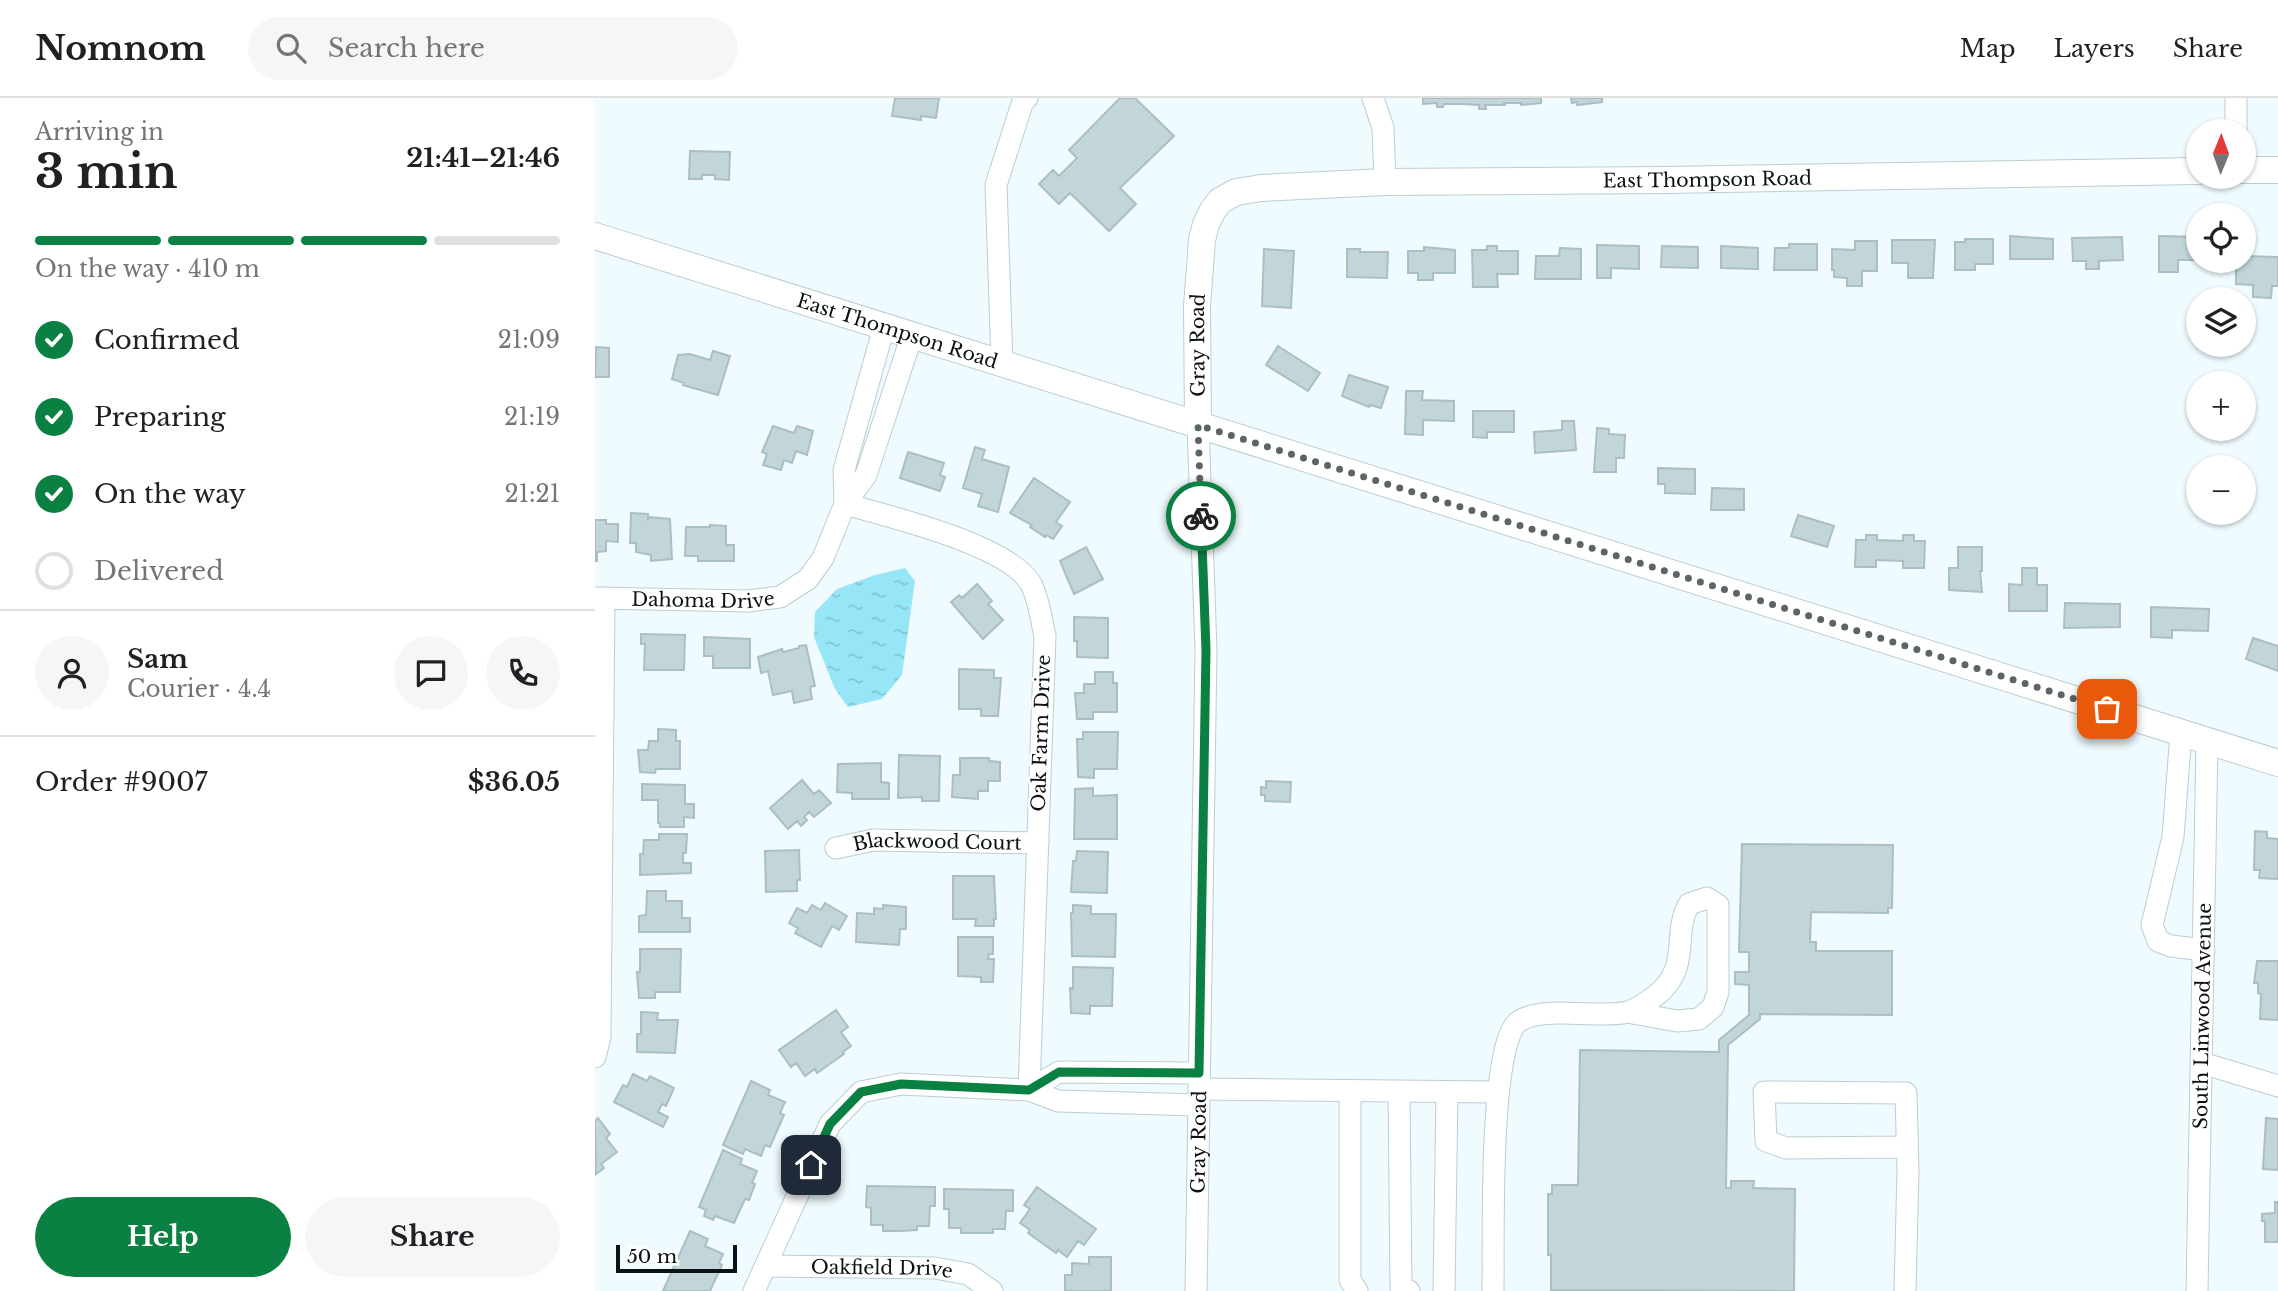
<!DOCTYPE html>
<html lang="en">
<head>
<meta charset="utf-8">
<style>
  :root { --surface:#fff; --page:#f6f6f6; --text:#202124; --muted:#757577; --line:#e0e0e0; --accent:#0b8043 }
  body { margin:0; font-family:"Libre Baskerville",serif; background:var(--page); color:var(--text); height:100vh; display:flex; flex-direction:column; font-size:26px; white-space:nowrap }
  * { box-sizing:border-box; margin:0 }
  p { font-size:23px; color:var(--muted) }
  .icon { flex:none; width:38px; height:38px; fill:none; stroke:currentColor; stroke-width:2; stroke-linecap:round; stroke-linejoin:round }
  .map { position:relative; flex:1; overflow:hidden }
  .side { display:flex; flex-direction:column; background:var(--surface); width:595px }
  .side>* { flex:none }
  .needle { width:46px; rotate:1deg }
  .fabs { position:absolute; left:1591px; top:21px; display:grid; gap:14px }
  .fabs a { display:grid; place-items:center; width:70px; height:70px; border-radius:50%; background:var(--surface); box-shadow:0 2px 5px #0004; font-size:35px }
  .scale { position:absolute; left:21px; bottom:18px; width:121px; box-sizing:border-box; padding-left:7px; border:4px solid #0b1214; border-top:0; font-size:19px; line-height:24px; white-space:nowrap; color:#0b1214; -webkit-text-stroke:5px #fff; paint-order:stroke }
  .pin { position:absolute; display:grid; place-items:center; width:60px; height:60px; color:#fff; margin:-30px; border-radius:14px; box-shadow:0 4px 10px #0006 }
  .courier { position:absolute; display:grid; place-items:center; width:70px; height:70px; margin:-35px; border:5px solid #0b8043; border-radius:50%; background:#fff; color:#222; box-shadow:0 2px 9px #0007 }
  .head em { font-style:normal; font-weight:700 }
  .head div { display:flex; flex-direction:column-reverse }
  .head { display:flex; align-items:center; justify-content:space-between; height:119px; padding:0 35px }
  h1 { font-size:46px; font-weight:700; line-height:52px }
  .bar { display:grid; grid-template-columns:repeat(4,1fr); gap:10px 7px; align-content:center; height:84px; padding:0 35px }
  .bar i { height:9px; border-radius:5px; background:var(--line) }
  .bar .on { background:var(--accent) }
  .bar p { grid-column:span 4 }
  .line { display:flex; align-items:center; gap:18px; padding:0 35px; border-top:2px solid var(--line) }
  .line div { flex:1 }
  .round { display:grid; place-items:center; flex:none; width:74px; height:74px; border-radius:37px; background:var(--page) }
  ol { padding:0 35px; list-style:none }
  li { display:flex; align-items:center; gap:21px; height:77px }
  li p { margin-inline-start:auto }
  li .icon { padding:7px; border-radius:50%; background:var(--accent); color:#fff; stroke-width:4 }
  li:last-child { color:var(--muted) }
  li i { width:38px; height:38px; border:4px solid var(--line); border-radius:50% }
  .action { display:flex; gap:14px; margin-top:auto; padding:14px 35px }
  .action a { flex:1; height:80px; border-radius:42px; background:var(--accent); color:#fff; font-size:28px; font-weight:700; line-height:80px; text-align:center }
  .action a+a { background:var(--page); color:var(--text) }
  header { display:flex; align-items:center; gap:42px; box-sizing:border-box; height:98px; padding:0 35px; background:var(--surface); border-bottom:2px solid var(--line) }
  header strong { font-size:33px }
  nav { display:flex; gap:38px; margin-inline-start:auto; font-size:24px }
  .search { width:490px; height:63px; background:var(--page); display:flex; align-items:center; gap:18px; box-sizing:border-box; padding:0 24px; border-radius:38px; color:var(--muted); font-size:26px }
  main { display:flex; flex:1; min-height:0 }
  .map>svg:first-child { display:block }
  .water { fill:url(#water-ripples) }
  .building { fill:#c2d6da; stroke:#abbfc3; stroke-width:2 }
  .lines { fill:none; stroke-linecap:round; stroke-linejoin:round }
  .minor-casing { stroke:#bbced3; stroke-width:23 }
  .major-casing { stroke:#bbced3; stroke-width:28 }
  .minor { stroke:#fff; stroke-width:21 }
  .major { stroke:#fff; stroke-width:26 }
  .done { stroke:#5b6466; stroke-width:7; stroke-dasharray:0 12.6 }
  .route { stroke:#0b8043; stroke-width:9 }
  .labels { text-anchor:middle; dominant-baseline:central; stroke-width:5; stroke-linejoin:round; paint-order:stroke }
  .street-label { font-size:19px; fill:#0b1214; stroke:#fff }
</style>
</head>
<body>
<header>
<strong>Nomnom</strong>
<div class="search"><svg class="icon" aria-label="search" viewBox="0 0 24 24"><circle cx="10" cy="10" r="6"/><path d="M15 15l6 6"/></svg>Search here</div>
<nav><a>Map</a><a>Layers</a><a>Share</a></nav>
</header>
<main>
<section class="side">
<div class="head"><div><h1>3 min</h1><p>Arriving in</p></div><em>21:41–21:46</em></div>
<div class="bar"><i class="on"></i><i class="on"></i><i class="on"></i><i></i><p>On the way · 410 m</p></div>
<ol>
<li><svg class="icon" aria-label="check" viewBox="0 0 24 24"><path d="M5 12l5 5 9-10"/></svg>Confirmed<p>21:09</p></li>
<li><svg class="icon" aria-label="check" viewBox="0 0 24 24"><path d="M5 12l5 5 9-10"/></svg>Preparing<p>21:19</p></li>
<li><svg class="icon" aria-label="check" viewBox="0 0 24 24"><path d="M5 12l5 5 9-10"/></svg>On the way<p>21:21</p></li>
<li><i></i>Delivered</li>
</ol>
<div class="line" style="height:126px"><a class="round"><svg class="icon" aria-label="person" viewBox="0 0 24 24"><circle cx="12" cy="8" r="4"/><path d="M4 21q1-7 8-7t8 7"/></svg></a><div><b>Sam</b><p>Courier · 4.4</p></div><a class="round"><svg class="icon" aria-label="chat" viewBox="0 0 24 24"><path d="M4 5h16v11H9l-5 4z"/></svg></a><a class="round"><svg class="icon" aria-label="phone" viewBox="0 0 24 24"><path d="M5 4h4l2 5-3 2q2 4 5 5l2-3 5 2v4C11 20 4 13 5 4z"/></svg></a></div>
<div class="line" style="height:91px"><div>Order #9007</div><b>$36.05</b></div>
<div class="action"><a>Help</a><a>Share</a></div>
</section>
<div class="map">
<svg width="1683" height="1193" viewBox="0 0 1683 1193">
  <defs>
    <pattern id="water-ripples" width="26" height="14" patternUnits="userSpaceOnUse" patternTransform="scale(1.75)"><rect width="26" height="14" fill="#97e6f7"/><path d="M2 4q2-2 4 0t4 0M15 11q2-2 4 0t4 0" fill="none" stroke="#81c4d3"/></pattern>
  </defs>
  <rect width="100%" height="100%" fill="#effbfe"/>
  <path class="water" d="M310,470L320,483L307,577L287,601L253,609L240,591L219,539L220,514L242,491L280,477Z"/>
  <path class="building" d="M300,0H344L341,20L326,18V22L297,18Z
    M525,0H540L579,38L525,90L541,106L514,133L475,95L464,106L444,86L458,72L464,78L482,60L474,52Z
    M828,0H946V5L926,7V5H909L910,7H890L891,11H884V7L866,6H849L848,9H842V5L828,6Z
    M976,0H1007V4L982,7V4L977,5Z
    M95,53L135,54L134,82L120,81V77H107V81H94Z
    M1415,138L1458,141V161H1415Z
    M1564,138L1603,139V162H1583V174H1564Z
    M1527,139L1528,162L1504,163V171H1491V163H1478L1477,140Z
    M1370,141H1398V166H1380V172H1360V144H1370Z
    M1297,142H1340L1338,180H1313V165H1297Z
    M1260,143H1282V173H1267V188H1252V180L1239,179V172H1237V151L1260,152Z
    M1194,146H1222V172H1179L1180,150H1194Z
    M1002,147L1044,148V171L1016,170V180H1002Z
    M892,148H902V153H923V176H902L903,189H878L877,152H892Z
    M1067,148L1103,149V170L1066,169Z
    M1126,148L1163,150V171L1126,170Z
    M829,149L860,152V175H838V182H823V175H813V153H829Z
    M965,150L986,151V181H940L941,158H964Z
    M669,151L699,153L696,210L667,208Z
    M752,151H765V154H793L792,180L752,179Z
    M1648,158L1683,159V188H1677L1676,200L1658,199V187L1641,186V163H1648Z
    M683,248L725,275L713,293L671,267Z
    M1,249L14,250V279H0Z
    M118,253L135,258L123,297L88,287L89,285L77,281L83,257L95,256L115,262Z
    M754,277L793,289L786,310L775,307L774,309L747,298Z
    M811,293H828L827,302L859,303V323L828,322V337L810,336Z
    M878,313H919V334H892V340L878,339Z
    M967,323H979L981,352L940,355L939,334L967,332Z
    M178,328L199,335L202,328L218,333L212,357L201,353L197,365L189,362L186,372L168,367L172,356L167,354Z
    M1002,330L1014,331V336L1030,337L1029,360H1021V374H999Z
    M380,349L390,352L387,361L414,369L403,414L383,408L387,396L368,390Z
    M313,354L349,365L345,377L350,379L345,393L305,380Z
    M1063,370L1100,371V396L1070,395V386H1063Z
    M439,380L475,404L461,424L467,428L458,441L451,437L450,439L435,429L437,427L415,415Z
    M1117,390L1149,391V412H1116Z
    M36,415L53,416V421L55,419L75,421L77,461L56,463V457L41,454V445H35Z
    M1203,417L1239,428L1232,449L1196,438Z
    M0,422H11V426H23V444L11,443V453L2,454V463H0Z
    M115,427L131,428V447H139V463H103V458H90L91,429H115Z
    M1271,437H1282V442L1308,443V437H1319V443H1330L1329,470H1308V463L1281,462V469H1260L1261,442H1271Z
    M491,449L508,481L479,496L465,463Z
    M1363,449H1387V473H1385L1387,494L1354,492V470H1363Z
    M1427,470H1442V487H1452V513H1414V486L1427,487Z
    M382,486L397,503L393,506L408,522L388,541L356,504L364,497L367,500Z
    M1470,505L1525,506V529L1469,530Z
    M1556,509L1614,511L1613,533L1577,532V540L1556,539Z
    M479,519L513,520V560L482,559V543H479Z
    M46,536L90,537L89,572H49L50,546H46Z
    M109,539L155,541V570H118V558H109Z
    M1658,540L1683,548V573L1651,561Z
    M211,547L220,588L215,589L217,601L199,605L197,593L178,597L173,573L166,575L163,559L187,551L188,554L204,550V548Z
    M364,571L399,572V580H406L403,618H386V611H364Z
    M500,574H518V585H522V614H498V621H482L480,595H489V586H500Z
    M63,631L81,632V643H85V671H61L60,675L45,674L43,652H53L54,643H63Z
    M488,634H523L522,671H499V680L483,679L482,641H488Z
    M304,657L345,658L344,703H327V699L303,700Z
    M365,660H394V663L405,664V683H393V693H383V701L357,699L358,677H365Z
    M286,665V684L294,685V701H257V695L242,694L243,666Z
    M207,682L219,696L224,692L236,705L219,719L214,714L209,719L212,722L206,728L202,723L193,731L175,710Z
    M671,683L696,684L695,704L670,703V697H666V689L671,690Z
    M47,686L90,687V706H99V720L89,719V729H65V725H63V702H47Z
    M498,690V698L522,697V741H479L480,691Z
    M1660,733L1672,734V740L1683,741V781L1664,780L1665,772H1659Z
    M64,736H92L91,755H88V765H96V775L45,777V756H48L49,742H64Z
    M1147,746L1298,747L1297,810H1293V815L1216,814L1215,844H1221V853H1297V917L1165,916V921L1133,947L1131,1090H1136V1083H1159L1158,1090L1200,1091L1199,1193L956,1192V1157H953V1096H957V1087H983L985,952L1124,954V942L1154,917V887L1140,886V874H1154V854H1144Z
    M204,752L205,782H202V793L171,794L170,753Z
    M482,753L513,754L512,795L476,794L478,763H481Z
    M358,778H399L401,821H399V828H380L381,821H358Z
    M52,793H71V803H87V820H95V834H44V818L51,817Z
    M230,805L252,818L244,832L237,828L226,849L200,835L203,830L194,825L202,810L212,815L217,807L226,812Z
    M288,807L311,809V831H305L304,847L261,844L262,815L279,816V810L288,811Z
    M478,807L496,808V816H521L520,859L477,858L476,815H478Z
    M363,839H398V856H394L393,861H399L398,884H386V879L363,878Z
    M45,851H86L85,894H60V900H44L42,874H45Z
    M1662,863H1683V922L1665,921L1666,896L1663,895V885H1659Z
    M478,869L518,870L517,908H495V916L476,915L475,890L478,891Z
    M241,912L253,929L246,934L256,948L248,954L249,956L222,975L220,971L210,978L201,965L196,969L184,952Z
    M46,914L63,915L62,922H83L80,955L42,954V936H46Z
    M38,976L52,983L55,978L79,990L71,1008L67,1006L63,1014L73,1019L68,1029L19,1004L28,987L32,989Z
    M156,983L175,992L173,997L190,1004L185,1015L189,1017L175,1049L170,1047L166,1058L150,1051L148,1056L128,1047Z
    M3,1020L15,1036L11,1040L22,1054L6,1066L9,1070L1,1076L0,1023Z
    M1671,1020L1683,1021V1072L1668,1071Z
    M128,1052L147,1061L145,1066L162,1073L157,1085L160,1086L154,1102L150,1101L139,1125L120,1118L118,1122L109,1118L111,1112L104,1109Z
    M272,1088L340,1089V1108H335L334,1128H322V1132L306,1133H288V1127H276V1110L271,1109Z
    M442,1089L501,1131L489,1147L483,1143L472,1159L463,1152L461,1155L433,1135L435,1132L425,1125L435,1111L429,1107Z
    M349,1091L418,1092V1113H411L410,1131H398V1135H366V1130H354V1111H349Z
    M1680,1104H1683V1144H1670V1123H1667V1116L1680,1115Z
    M95,1133L113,1141L110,1148L128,1156L124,1165L127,1167L115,1193H68Z
    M494,1159H516V1193H470V1177H477V1165L494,1166Z"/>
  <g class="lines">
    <defs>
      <g id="minor">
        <path d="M778,0L788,30L790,84"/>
        <path d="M1641,33V0"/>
        <path d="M289,229L249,372L250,406L271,377L317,237"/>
        <path d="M407,265L401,87L428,3L432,0"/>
        <path id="s1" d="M0,500L153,503L185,499L213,481L228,460L250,406C293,418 414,447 436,486C444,501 446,521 450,538L434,992L306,986L266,994L235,1026L159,1193"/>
        <path d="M1586,635L1578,739L1557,827L1563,843L1576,848L1609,852"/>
        <path id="s2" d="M241,750L278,742L443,745"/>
        <path d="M0,959L5,939L9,500"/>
        <path d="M1607,965L1683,988"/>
        <path d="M604,991L903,994"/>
        <path d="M755,993V1182L762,1193"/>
        <path d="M804,994L806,1190L814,1193"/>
        <path d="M603,1007L463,1003L434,992L464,974L604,975"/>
        <path id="s3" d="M171,1168L340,1170L373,1176L397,1193"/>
        <path id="s4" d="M601,1193L611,552L603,327"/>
        <path d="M849,1193L852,994"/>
        <path d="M898,1193C899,1148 893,949 923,924C934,916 951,915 964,915C980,915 1021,918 1033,914C1044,910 1062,898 1069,890C1094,863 1078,834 1094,806L1112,800L1123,807V894L1118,909L1104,921L1082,923L1032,914"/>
        <path d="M1310,1193L1313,1073L1311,995L1169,994L1171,1043L1191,1050L1312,1049"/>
        <path id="s5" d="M1602,1193L1612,643"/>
      </g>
      <g id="major">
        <path d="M1648,72H1683"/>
        <path id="s6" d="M0,138L1683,665"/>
        <path id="s7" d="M603,327L602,208L607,142L611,126L618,112L625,103L641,94L666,90L790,84L1072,82L1603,73"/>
      </g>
    </defs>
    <use href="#minor" class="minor-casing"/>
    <use href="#major" class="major-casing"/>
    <use href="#minor" class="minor"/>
    <use href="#major" class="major"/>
  </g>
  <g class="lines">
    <path class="done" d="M606,418L603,327L1512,611"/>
    <path class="route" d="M216,1067L235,1026L266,994L306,986L434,992L464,974L604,975L611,552L606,418"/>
  </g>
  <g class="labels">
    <g class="street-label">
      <text stroke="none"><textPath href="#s7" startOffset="719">East Thompson Road</textPath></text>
      <text stroke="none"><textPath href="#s6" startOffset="317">East Thompson Road</textPath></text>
      <text stroke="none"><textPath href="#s7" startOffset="80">Gray Road</textPath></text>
      <text stroke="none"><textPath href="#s1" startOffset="108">Dahoma Drive</textPath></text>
      <text transform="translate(446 635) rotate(-88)">Oak Farm Drive</text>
      <text stroke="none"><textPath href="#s2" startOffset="102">Blackwood Court</textPath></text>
      <text stroke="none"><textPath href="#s5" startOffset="275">South Linwood Avenue</textPath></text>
      <text stroke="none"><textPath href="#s4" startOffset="149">Gray Road</textPath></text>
      <text stroke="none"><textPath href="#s3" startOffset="116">Oakfield Drive</textPath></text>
    </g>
  </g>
</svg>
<div class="fabs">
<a><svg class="needle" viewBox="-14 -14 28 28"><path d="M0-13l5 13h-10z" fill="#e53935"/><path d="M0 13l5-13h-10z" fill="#757577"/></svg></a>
<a><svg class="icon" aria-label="locate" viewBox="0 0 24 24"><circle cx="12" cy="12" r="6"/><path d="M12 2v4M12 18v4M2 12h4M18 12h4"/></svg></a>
<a><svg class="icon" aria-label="layers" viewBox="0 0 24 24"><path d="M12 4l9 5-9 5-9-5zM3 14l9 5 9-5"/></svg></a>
<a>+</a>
<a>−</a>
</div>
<div class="scale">50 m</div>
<div class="pin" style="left:1512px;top:611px;background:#ea580c"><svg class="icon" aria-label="bag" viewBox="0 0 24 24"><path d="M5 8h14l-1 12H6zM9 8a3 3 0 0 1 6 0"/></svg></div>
<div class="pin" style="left:216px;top:1067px;background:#1f2937"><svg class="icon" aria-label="home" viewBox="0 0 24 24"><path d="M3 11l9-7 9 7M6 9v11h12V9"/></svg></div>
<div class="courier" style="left:606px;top:418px"><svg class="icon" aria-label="bike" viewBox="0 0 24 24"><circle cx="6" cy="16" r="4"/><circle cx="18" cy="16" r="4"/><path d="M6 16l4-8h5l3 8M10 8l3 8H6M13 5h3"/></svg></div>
</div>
</main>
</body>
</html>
